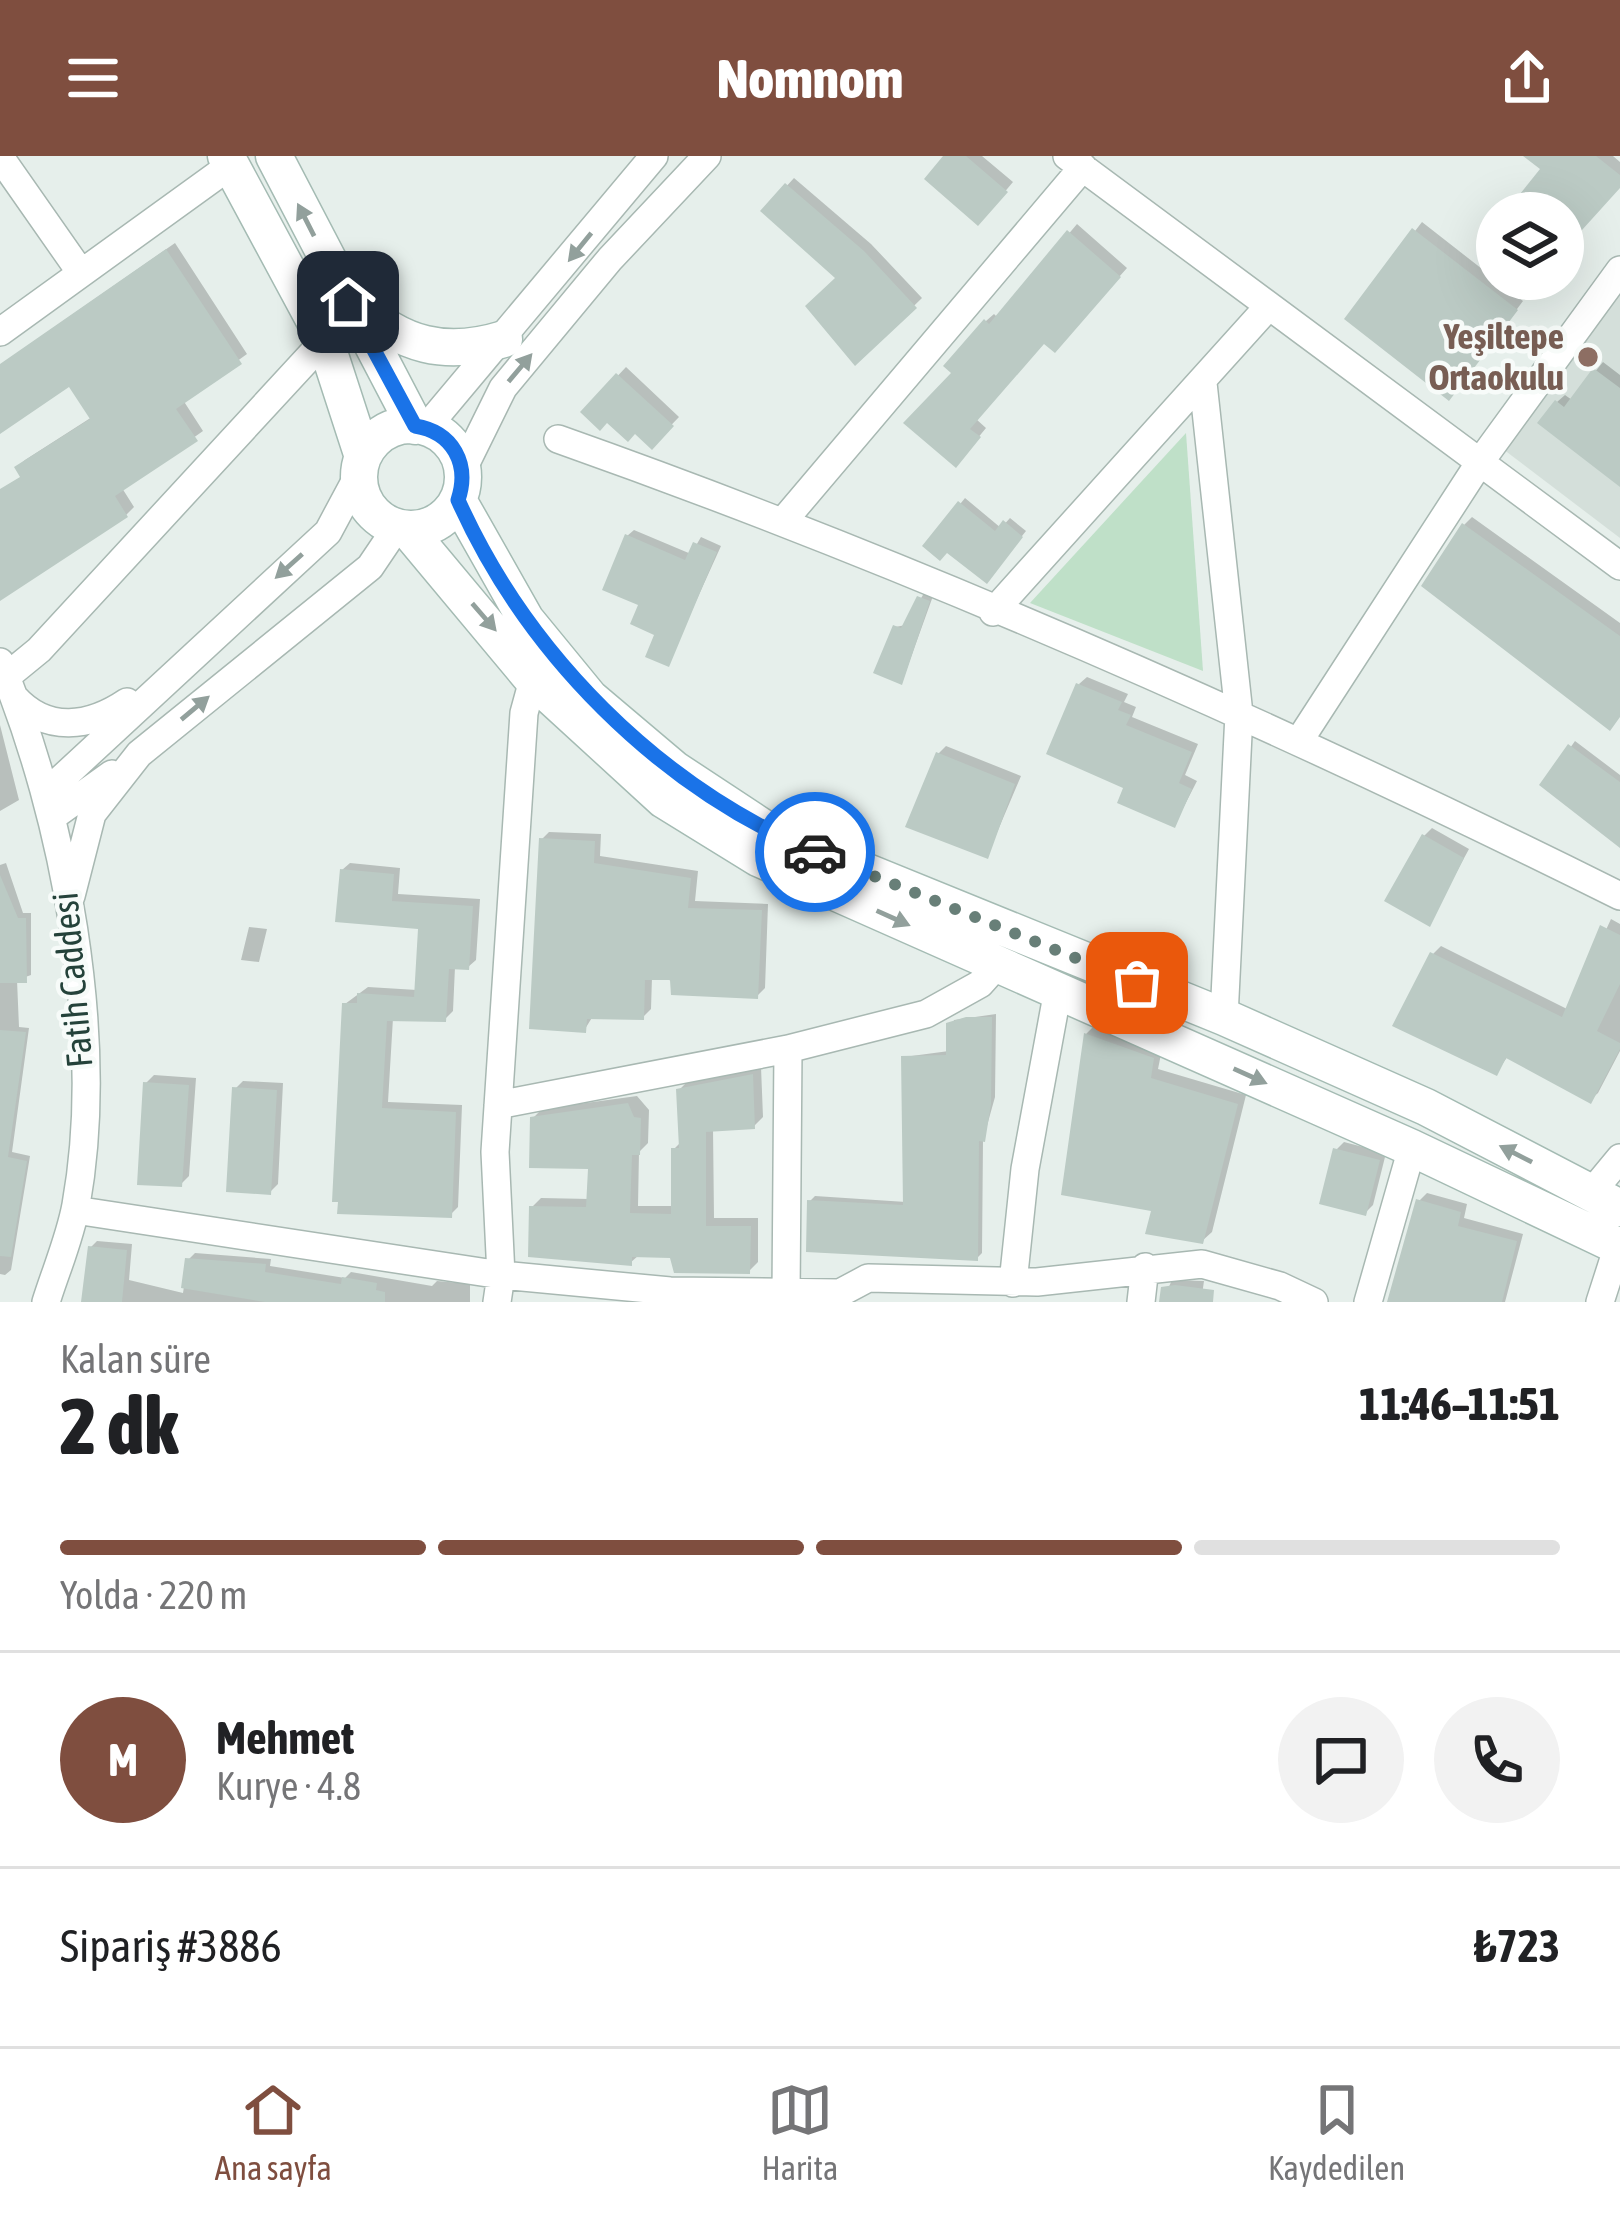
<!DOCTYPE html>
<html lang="tr">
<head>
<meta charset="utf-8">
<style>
  :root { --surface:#fff; --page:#f2f2f2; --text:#202124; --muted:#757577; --line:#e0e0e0; --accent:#7f4e3f }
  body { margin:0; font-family:"Asap Condensed",sans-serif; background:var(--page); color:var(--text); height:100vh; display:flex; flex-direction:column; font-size:45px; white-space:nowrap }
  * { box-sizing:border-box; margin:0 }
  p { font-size:39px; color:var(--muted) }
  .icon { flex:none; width:66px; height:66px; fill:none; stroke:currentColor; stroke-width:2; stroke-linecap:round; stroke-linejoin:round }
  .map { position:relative; height:1146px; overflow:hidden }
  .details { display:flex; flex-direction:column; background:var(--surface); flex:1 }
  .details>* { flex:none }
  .buttons { position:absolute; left:1476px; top:36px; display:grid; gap:24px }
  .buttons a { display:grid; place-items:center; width:108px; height:108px; border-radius:50%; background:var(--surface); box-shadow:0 12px 48px #0002; font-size:60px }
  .pin { position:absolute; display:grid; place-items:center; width:102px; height:102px; color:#fff; margin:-51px; border-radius:24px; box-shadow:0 6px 18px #0006 }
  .courier { position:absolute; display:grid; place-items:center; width:120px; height:120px; margin:-60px; border:9px solid #1a73e8; border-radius:50%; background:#fff; color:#222; box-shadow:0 3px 15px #0007 }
  .head em { font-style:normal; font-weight:800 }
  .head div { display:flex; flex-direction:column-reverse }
  .head { display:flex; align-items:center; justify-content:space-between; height:204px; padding:0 60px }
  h1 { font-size:78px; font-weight:800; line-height:90px }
  .bar { display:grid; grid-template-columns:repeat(4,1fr); gap:18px 12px; align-content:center; height:144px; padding:0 60px }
  .bar i { height:15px; border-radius:9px; background:var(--line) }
  .bar .current { background:var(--accent) }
  .bar p { grid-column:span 4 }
  .line { display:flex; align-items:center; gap:30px; padding:0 60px; border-top:3px solid var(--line) }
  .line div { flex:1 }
  .round { display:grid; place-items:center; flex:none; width:126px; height:126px; border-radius:63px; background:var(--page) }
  header { display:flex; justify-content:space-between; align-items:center; height:156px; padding:0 60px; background:var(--accent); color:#fff; font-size:54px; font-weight:800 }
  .tabs { display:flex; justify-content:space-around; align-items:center; height:168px; border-top:3px solid var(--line); background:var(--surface); font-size:33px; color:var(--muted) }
  .tabs a { display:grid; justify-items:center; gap:6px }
  .tabs .current { color:var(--accent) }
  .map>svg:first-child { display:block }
  .built { fill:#d4dfda }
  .green { fill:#bfe0c8 }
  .shadow { fill:#0003 }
  .building { fill:#bbcac4 }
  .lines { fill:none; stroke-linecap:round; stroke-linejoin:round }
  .street-casing { stroke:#a8b8b2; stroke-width:30 }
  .secondary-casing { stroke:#a4bbb3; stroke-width:39 }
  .street { stroke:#fff; stroke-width:27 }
  .secondary { stroke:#fff; stroke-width:36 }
  .oneway { fill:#92a09c }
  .done { stroke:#687f78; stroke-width:12; stroke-dasharray:0 21.6 }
  .route { stroke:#1a73e8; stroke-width:15 }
  .education-dot { fill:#8d6e63; stroke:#f7fbf9; stroke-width:4.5 }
  .labels { text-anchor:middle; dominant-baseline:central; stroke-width:9; stroke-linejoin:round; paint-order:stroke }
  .education-label { font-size:36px; font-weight:bold; fill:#785e54; stroke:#f7fbf9; text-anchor:end }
  .street-label { font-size:36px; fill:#24423a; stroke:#f7fbf9 }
</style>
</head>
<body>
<header><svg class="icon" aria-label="menu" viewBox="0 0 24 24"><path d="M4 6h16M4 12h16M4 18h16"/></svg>Nomnom<svg class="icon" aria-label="share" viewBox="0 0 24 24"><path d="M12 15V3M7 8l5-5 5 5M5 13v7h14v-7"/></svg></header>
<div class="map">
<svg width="1620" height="1146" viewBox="0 0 1620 1146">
  <rect width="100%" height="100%" fill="#e6efeb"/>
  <path class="built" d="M1620,119V382L1491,284Z"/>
  <path class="green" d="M1186,277L1203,515L1030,447Z"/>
  <path class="shadow" d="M947,0H982L1013,26L986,58Z
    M1533,0H1613L1620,6V28L1563,94V57H1509L1544,13Z
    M794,22L871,88L922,142L856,206L839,122L764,55Z
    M1422,66L1523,145L1457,233L1348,162Z
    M1077,68L1127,112L1062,185L1044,184L976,263L986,272L963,300L986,165L994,158L998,162Z
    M1497,72V89L1489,82Z
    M175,87L247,198L183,244L203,275L122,332L134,351L126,359L0,431V334L23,320L17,311L25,304L92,261L69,227L0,274V209Z
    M1603,206L1620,219V322L1557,246L1565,239L1572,244Z
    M626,211L679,261L652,289L636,274L584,256Z
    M965,342L1001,372L1010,362L1026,375L991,419L947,394L926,390Z
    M1472,361L1620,467V559L1464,369Z
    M634,374L691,398L701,381L721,390L668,507L642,447L627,380Z
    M924,437L933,440L902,526L895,471L906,469Z
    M1087,521L1128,538L1124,546L1136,551L1132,561L1198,588L1185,619L1197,625L1175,668L1127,630L1079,528Z
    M0,569L19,644L0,655Z
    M1575,585L1620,619V683L1544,629Z
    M946,590L1021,620L987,700L938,598Z
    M1432,672L1469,693L1429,767L1424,680Z
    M549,676L601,678L600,700L698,715L695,745L768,748L765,832L757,840L652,821L651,853L643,861L593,860L585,873L542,683Z
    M6,707L23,757H31V819L17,824L19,871L29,872L12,996L30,1000L11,1114L5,1119L0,1118V709Z
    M350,707L400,712L398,738L480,743L476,804L468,811H455L453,855L445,863L393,862L388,946L462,949L458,1051L450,1059L340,1055L345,848L368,831L417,834L421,771L342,714Z
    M1611,763L1620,768V895L1598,937L1590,944L1508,900L1496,917L1433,798L1441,790L1569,854Z
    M249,771L267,773L259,806L241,804Z
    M996,858L995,941L983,984L982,1097L977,1102L810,1045L815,1040L906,1046L904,901L949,895L954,864Z
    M1095,869L1162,893L1158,913L1246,939L1212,1076L1202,1085L1154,1053L1086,878Z
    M761,911L763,961L754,970L713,972L714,1062H758V1106L749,1115L673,1099H639L630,1107L532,1051L541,1042L590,1043L591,1010L533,962L542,953L637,940L649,954L648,987L639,996L638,1050H674V993L682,985L679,934L688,925Z
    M154,919L196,922L189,1020L181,1028L146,927Z
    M243,925L283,927L278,1028L270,1036L235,933Z
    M1344,986L1386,997L1373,1049L1365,1057L1336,994Z
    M1427,1037L1467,1048L1464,1062L1523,1078L1505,1146H1390L1419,1045Z
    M97,1085L132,1088L129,1124L183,1137L188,1104L195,1097L271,1103L270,1110L345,1122L351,1116L432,1130L437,1125L470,1128V1146H84L91,1091Z
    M1172,1124L1204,1125L1201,1146H1162Z"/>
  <path class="building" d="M943,0H966L1008,36L978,70L924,23Z
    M1523,0H1596L1620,19V32L1563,95V57H1505L1540,13Z
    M785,27L864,95L917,152L855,210L805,150L835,122L760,55Z
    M1412,72L1518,154L1449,245L1344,163Z
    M1067,74L1121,121L1055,197L1044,188L970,273L981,281L956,312L903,267L951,217L943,210L984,163L989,168Z
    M166,93L242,208L176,253L198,285L115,340L128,361L0,445V333L20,321L14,311L90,263L69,231L0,278V208Z
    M1593,212L1620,232V331L1537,267L1555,244L1564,251Z
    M616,217L674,270L652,294L635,278L628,286L607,267L600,275L580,256Z
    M958,345L995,375L1003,364L1023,381L987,428L947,397L940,405L922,390Z
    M1462,367L1620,480V561L1610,575L1421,430Z
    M625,378L685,404L693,386L717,396L669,511L645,501L654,479L630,468L638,449L602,434Z
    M917,440L930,445L902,529L873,517L893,469L901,472Z
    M1076,527L1122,546L1118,554L1131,559L1126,569L1192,596L1179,627L1192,633L1175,672L1117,647L1123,632L1046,598Z
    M1568,588L1620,626V692L1539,629Z
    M936,596L1015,628L988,703L905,671Z
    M1422,678L1464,702L1430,771L1384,745Z
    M539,682L595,685L594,707L691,722L688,752L762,754L758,843L671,839L670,824H645L644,864L587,863L586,877L529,873Z
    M340,713L394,718L392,745L473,750L469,814L449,813L446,866L387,865L382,952L456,956L452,1062L337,1058L338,1046H332L342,847H357V837L414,841L418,773L335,766Z
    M0,719L18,762H26L27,827H0Z
    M1600,769L1620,779V828L1597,875L1620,887V893L1591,948L1506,902L1497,920L1392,870L1430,796L1562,861Z
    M966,861H992L991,948L985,986L979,985L978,1105L806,1096L807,1044L903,1049L901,900L946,899V867Z
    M0,874L26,876L8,1001L27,1005L11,1101L0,1100Z
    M1084,877L1154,902L1151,922L1238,948L1203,1088L1145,1078L1151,1055L1061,1039Z
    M753,918L755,973L706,976V1070H751L750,1118L674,1117L670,1102L632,1101V1110L528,1101L529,1050L586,1051L588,1013L529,1012L530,961L628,947L634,961L641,962L640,999H632L630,1057L671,1058V992H679L676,933Z
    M143,926L189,929L182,1031L137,1029Z
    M232,931L277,934L271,1039L226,1036Z
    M1333,992L1380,1004L1366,1060L1319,1048Z
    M1416,1043L1461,1056L1458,1070L1517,1085L1502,1146H1387Z
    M88,1090L127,1094L122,1146H81Z
    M185,1102L266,1108L265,1116L341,1128L342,1121L377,1127L376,1134L385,1136V1146H265L181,1132Z
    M1175,1129L1214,1134L1213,1146H1159L1161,1131Z"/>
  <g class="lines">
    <defs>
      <path id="street" d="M1067,0L1620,410
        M0,1L79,114
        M0,176L231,9
        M1203,227L1239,558L1224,861
        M426,272L654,0
        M558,283C920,411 1276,569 1620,740
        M463,313L503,232L610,103L707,0
        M785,363L1083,11
        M993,456L1268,151
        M0,506C65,661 106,882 76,1049C70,1082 56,1114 46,1146
        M6,521L39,494L325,184
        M14,541C47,578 90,571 127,546
        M1299,585L1480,306L1620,114
        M47,636L328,376L359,318
        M52,661L112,618
        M71,740L92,658L139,598L370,411L397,371
        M498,949L788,893L926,858L980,828L997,809
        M1591,1037L1620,1002
        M75,1054L501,1119L670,1135L840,1137L868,1122L1037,1126L1202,1108L1280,1130L1314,1146
        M1013,1127L1025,1013L1058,834
        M786,1139L788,893
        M497,1146L501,1119L495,996L524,557L533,524
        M1141,1146L1145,1111
        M1368,1146L1412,992
        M1600,1146L1618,1090"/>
      <path id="secondary" d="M226,0L325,184L363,301
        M274,0L415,270
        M357,148C401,190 446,201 504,183
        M359 321a52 52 0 1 1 104 0a52 52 0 1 1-104 0Z
        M458,344L526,464L590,542L674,613L771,677L1224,861L1426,951L1620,1052
        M407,373L533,524L664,644L758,702L1412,992L1620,1091"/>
    </defs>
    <use href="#street" class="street-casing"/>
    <use href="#secondary" class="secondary-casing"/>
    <use href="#street" class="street"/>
    <use href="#secondary" class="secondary"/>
  </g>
  <defs><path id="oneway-solid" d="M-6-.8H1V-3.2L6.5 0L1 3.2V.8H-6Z" transform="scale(3)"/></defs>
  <g class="oneway">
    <use href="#oneway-solid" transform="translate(306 64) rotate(-117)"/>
    <use href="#oneway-solid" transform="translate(580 91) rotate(129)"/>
    <use href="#oneway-solid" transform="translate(520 212) rotate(-50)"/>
    <use href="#oneway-solid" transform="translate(289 410) rotate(138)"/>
    <use href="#oneway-solid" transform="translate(484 461) rotate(49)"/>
    <use href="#oneway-solid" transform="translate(195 552) rotate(-40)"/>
    <use href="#oneway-solid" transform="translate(893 762) rotate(24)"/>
    <use href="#oneway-solid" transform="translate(1250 920) rotate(24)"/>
    <use href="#oneway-solid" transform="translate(1516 998) rotate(-153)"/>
  </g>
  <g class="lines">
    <path class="done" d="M815,696L1137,827"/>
    <path class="route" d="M348,146L415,270C453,276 470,308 458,344C527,498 658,630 815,696"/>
  </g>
  <circle class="education-dot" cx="1588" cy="201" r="12"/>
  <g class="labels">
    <g class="education-label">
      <text x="1564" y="180">Yeşiltepe<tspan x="1564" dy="41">Ortaokulu</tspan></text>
    </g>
    <g class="street-label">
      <text transform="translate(72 824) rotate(-95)">Fatih Caddesi</text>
    </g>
  </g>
</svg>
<div class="buttons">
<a><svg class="icon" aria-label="layers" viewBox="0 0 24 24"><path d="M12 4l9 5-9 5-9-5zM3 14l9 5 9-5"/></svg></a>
</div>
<div class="pin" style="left:1137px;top:827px;background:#ea580c"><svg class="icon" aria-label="bag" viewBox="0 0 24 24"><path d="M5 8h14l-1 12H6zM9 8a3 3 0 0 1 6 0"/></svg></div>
<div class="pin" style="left:348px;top:146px;background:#1f2937"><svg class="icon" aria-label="home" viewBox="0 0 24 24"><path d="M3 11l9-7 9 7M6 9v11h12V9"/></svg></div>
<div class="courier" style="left:815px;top:696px"><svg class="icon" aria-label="car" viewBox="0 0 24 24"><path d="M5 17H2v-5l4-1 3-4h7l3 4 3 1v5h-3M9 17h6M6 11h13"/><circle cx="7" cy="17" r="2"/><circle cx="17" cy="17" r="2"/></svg></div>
</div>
<section class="details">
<div class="head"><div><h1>2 dk</h1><p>Kalan süre</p></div><em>11:46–11:51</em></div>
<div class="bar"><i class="current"></i><i class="current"></i><i class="current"></i><i></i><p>Yolda · 220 m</p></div>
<div class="line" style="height:216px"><b class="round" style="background:var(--accent);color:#fff">M</b><div><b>Mehmet</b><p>Kurye · 4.8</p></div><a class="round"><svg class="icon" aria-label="chat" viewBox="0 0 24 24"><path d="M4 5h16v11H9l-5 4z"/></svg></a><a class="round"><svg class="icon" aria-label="phone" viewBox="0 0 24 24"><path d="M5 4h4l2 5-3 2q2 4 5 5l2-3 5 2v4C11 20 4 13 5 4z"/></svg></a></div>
<div class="line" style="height:156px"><div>Sipariş #3886</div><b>₺723</b></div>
</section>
<nav class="tabs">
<a class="current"><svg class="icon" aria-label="home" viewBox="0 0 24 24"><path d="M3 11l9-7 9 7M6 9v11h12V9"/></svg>Ana sayfa</a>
<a><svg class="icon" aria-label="map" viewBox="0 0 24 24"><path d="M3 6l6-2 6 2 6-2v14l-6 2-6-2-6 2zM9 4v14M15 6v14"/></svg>Harita</a>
<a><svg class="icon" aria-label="saved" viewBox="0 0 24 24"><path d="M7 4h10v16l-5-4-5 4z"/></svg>Kaydedilen</a>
</nav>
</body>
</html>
